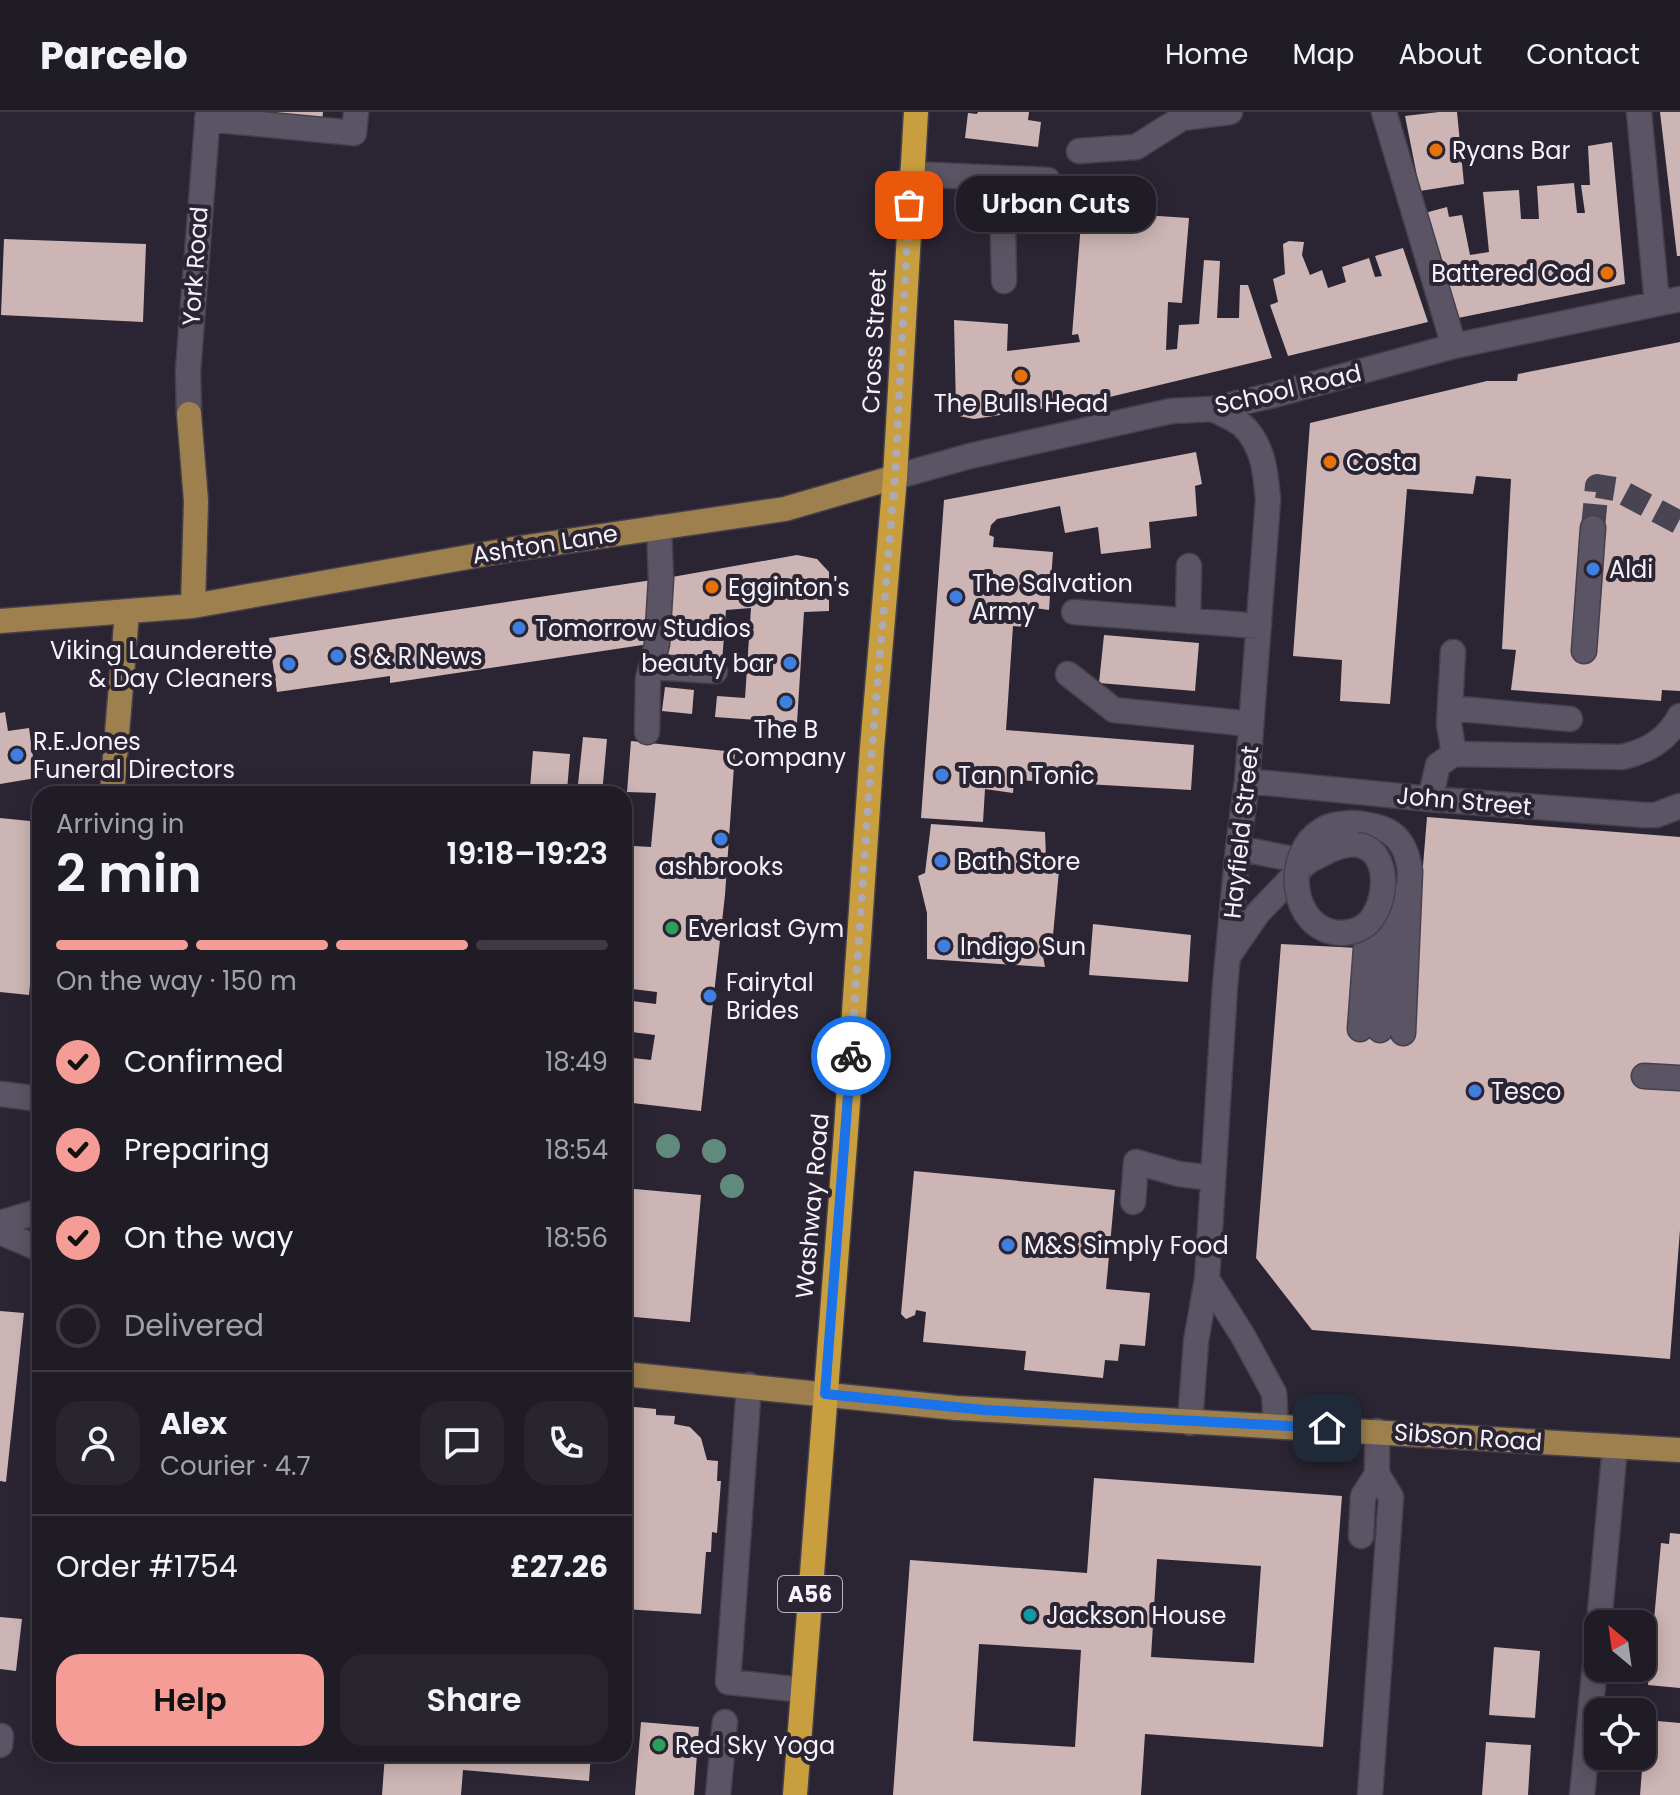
<!DOCTYPE html>
<html lang="en">
<head>
<meta charset="utf-8">
<style>
  :root { --surface:#201c26; --page:#28252e; --text:#f1f3f6; --muted:#a2a1a7; --line:#3d3a43; --accent:#f59c96 }
  body { margin:0; font-family:Poppins,sans-serif; background:var(--page); color:var(--text); height:100vh; display:flex; flex-direction:column; font-size:30px; white-space:nowrap }
  * { box-sizing:border-box; margin:0 }
  p { font-size:26px; color:var(--muted) }
  .icon { flex:none; width:44px; height:44px; fill:none; stroke:currentColor; stroke-width:2; stroke-linecap:round; stroke-linejoin:round }
  .map { position:relative; flex:1; overflow:hidden }
  .sheet { position:absolute; left:32px; top:674px; width:600px; height:976px; display:flex; flex-direction:column; background:var(--surface); border-radius:24px; box-shadow:0 4px 20px #0003,0 0 0 2px var(--line) }
  .sheet>* { flex:none }
  .needle { width:52px; rotate:331deg }
  .fabs { position:absolute; left:1584px; top:1498px; display:grid; gap:16px }
  .fabs a { display:grid; place-items:center; width:72px; height:72px; border-radius:16px; background:var(--surface); box-shadow:0 4px 20px #0003,0 0 0 2px var(--line); font-size:40px }
  .pin { position:absolute; display:grid; place-items:center; width:68px; height:68px; color:#fff; margin:-34px; border-radius:16px; box-shadow:0 4px 12px #0006 }
  .courier { position:absolute; display:grid; place-items:center; width:80px; height:80px; margin:-40px; border:6px solid #1a73e8; border-radius:50%; background:#fff; color:#222; box-shadow:0 2px 10px #0007 }
  .bubble { position:absolute; height:56px; border-radius:24px; background:var(--surface); box-shadow:0 4px 20px #0003,0 0 0 2px var(--line); font-size:26px; font-weight:600; line-height:56px; text-align:center }
  .summary em { font-style:normal; font-weight:600 }
  .summary div { display:flex; flex-direction:column-reverse }
  .summary { display:flex; align-items:center; justify-content:space-between; height:136px; padding:0 24px }
  h1 { font-size:52px; font-weight:600; line-height:60px }
  .bar { display:grid; grid-template-columns:repeat(4,1fr); gap:12px 8px; align-content:center; height:96px; padding:0 24px }
  .bar i { height:10px; border-radius:6px; background:var(--line) }
  .bar .current { background:var(--accent) }
  .bar p { grid-column:span 4 }
  .line { display:flex; align-items:center; gap:20px; padding:0 24px; border-top:2px solid var(--line) }
  .line div { flex:1 }
  .round { display:grid; place-items:center; flex:none; width:84px; height:84px; border-radius:24px; background:var(--page) }
  ol { padding:0 24px; list-style:none }
  li { display:flex; align-items:center; gap:24px; height:88px }
  li p { margin-inline-start:auto }
  li .icon { padding:8px; border-radius:50%; background:var(--accent); color:#111; stroke-width:4 }
  li:last-child { color:var(--muted) }
  li i { width:44px; height:44px; border:4px solid var(--line); border-radius:50% }
  .button { display:flex; gap:16px; margin-top:auto; padding:16px 24px }
  .button a { flex:1; height:92px; border-radius:24px; background:var(--accent); color:#111; font-size:32px; font-weight:600; line-height:92px; text-align:center }
  .button a+a { background:var(--page); color:var(--text) }
  header { display:flex; align-items:center; gap:48px; box-sizing:border-box; height:112px; padding:0 40px; background:var(--surface); border-bottom:2px solid var(--line) }
  header strong { font-size:38px }
  nav { display:flex; gap:44px; margin-inline-start:auto; font-size:28px }
  .map>svg:first-child { display:block }
  .building { fill:#ccb5b4; fill-rule:evenodd }
  .lines { fill:none; stroke-linecap:round; stroke-linejoin:round }
  .minor-tunnel { stroke:#494451; stroke-width:24; stroke-dasharray:24 12; stroke-linecap:butt }
  .minor-casing { stroke:#46404c; stroke-width:27 }
  .major-casing { stroke:#46404c; stroke-width:27 }
  .highway-casing { stroke:#46404c; stroke-width:27 }
  .minor { stroke:#5b5464; stroke-width:24 }
  .major { stroke:#9d804d; stroke-width:24 }
  .highway { stroke:#c99e3e; stroke-width:24 }
  .minor-bridge-casing { stroke:#46404c; stroke-width:27; stroke-linecap:butt }
  .minor-bridge { stroke:#5b5464; stroke-width:24 }
  .tree { fill:#608a7c }
  .done { stroke:#aeaab5; stroke-width:8; stroke-dasharray:0 14.4 }
  .route { stroke:#1a73e8; stroke-width:10 }
  .food-dot { fill:#e8710a; stroke:#2b2533; stroke-width:3 }
  .shop-dot { fill:#3f7fe0; stroke:#2b2533; stroke-width:3 }
  .leisure-dot { fill:#2e9e5b; stroke:#2b2533; stroke-width:3 }
  .culture-dot { fill:#0f9aa8; stroke:#2b2533; stroke-width:3 }
  .labels { text-anchor:middle; dominant-baseline:central; stroke-width:8; stroke-linejoin:round; paint-order:stroke }
  .shield { fill:#2b2533; stroke:#b8b4bf; stroke-width:2 }
  .shield-label { font-size:22px; font-weight:bold; fill:#f5f2fb }
  .poi-label { font-size:24px; fill:#f5f2fb; stroke:#2b2533; text-anchor:start }
  .street-label { font-size:24px; fill:#f5f2fb; stroke:#2b2533 }
</style>
</head>
<body>
<header>
<strong>Parcelo</strong>
<nav><a>Home</a><a>Map</a><a>About</a><a>Contact</a></nav>
</header>
<div class="map">
<svg width="1680" height="1683" viewBox="0 0 1680 1683">
  <rect width="100%" height="100%" fill="#2b2533"/>
  <path class="building" d="M278,0H323L322,12L278,7Z
    M978,0H1029L1028,8L1041,10L1038,35L965,26L968,1L977,2Z
    M1439,0H1457L1464,72L1420,79L1405,4Z
    M1660,0H1680V144H1677Z
    M1612,30L1625,172L1453,207L1421,102L1447,95L1449,105L1462,103L1470,143L1489,140L1483,80L1519,78L1521,107H1539L1537,74L1574,71L1577,101H1585L1581,73H1590L1588,34Z
    M1082,99L1189,106L1182,191L1168,190L1166,238L1177,237L1179,213L1199,212L1204,148L1220,149L1217,206H1239L1240,173H1248L1272,246L1093,289L974,307L959,304L956,297L954,208L1008,212L1007,239L1080,230L1078,222L1072,223Z
    M4,127L146,132L143,210L1,203Z
    M1289,129L1304,130L1302,143L1310,163L1322,158L1328,176L1346,170L1342,155L1369,146L1375,165L1382,164L1375,144L1403,136L1428,210L1288,244L1270,193L1278,190L1273,167L1285,162L1283,132Z
    M1680,230V579L1662,578L1661,589L1511,578L1516,538L1502,537L1511,367L1476,364L1473,382L1407,377L1390,592L1340,589L1342,548L1293,544L1310,311L1487,269H1517L1518,262Z
    M1196,340L1202,372L1195,374L1197,404L1149,410L1151,436L1101,442L1098,415L1065,421L1060,394L997,407L991,413L989,423L994,425L993,435L1053,440L1049,498L1028,495L1025,515L1013,514L1006,618L1194,633L1191,678L1014,668L1013,681L985,677L983,710L921,706L944,388Z
    M797,443L817,447L829,460V499L804,500L797,611L715,605L717,584L745,586L751,496L726,498L722,550L666,548L672,465Z
    M652,468L649,532L390,571V564L277,580L269,526Z
    M1104,523L1199,531L1195,579L1099,571Z
    M665,575L694,578L692,602L662,599Z
    M5,600L8,619L29,616L36,666L0,672V601Z
    M583,625L607,627L602,682H577Z
    M631,629L735,640L725,783L701,999L624,990V945L651,948L655,923L624,919V888L656,892L657,880L624,876V760L632,761L634,734L651,735L656,681L627,680Z
    M533,639L570,642L567,679L530,676Z
    M1427,705L1680,725V1118L1670,1247L1312,1218L1256,1146L1281,832L1416,839Z
    M0,706L40,710V771L29,883L0,880Z
    M931,712L1045,720L1046,745L1060,748L1051,845L1043,844L1045,855L927,847V801L918,764L925,761Z
    M1093,812L1191,823L1188,870L1089,863Z
    M914,1059L1115,1078L1106,1177L1150,1181L1145,1234L1120,1232L1118,1249L1105,1248L1103,1266L1024,1258L1026,1239L923,1230L926,1200L916,1198L915,1203L906,1207L901,1202Z
    M624,1076L701,1083L690,1210L624,1204Z
    M0,1199L24,1201L6,1370L0,1369Z
    M624,1294L656,1297V1303L675,1304L674,1312L690,1315L701,1326L707,1348L718,1349L717,1369H721L717,1421L712,1420L711,1440H706L701,1502L624,1497Z
    M1094,1366L1342,1384L1323,1635L1145,1622L1141,1683H893L910,1448L1087,1461ZM1157,1447L1261,1454L1254,1551L1151,1545ZM979,1532L1081,1538L1075,1635L973,1629Z
    M1670,1421L1680,1422V1576L1648,1573L1661,1431L1669,1432Z
    M0,1505L22,1507L16,1559L0,1557Z
    M1494,1535L1540,1539L1535,1606L1489,1603Z
    M1646,1608L1680,1611V1683H1640Z
    M641,1610L699,1615L694,1683H635Z
    M1486,1630L1531,1633L1528,1683H1482Z
    M385,1642H591L589,1669L463,1658L461,1683H382Z"/>
  <g class="lines">
    <path class="minor-tunnel" d="M1593,416L1597,374L1616,377L1680,411"/>
    <defs>
      <path id="minor" d="M1384,0L1454,234
        M1639,0L1657,191
        M207,7L354,21L356,0
        M1079,39L1136,35L1182,6L1230,0
        M911,62L1048,68
        M1002,66L1004,169
        M189,302L188,259L208,0
        M895,365L970,344L1171,299L1213,297L1274,283L1454,234L1680,187
        M1074,500L1259,514
        M1188,509L1189,454
        M1584,539L1593,416
        M1453,540L1449,612L1454,642
        M652,555L715,559
        M1068,562L1114,598L1251,612
        M1450,596L1570,607
        M647,620L648,567L657,532L661,467L659,415
        M1247,669L1430,687L1644,703H1656L1680,694
        M1430,687L1438,653L1454,642L1622,645C1648,639 1667,628 1680,604
        M1351,711C1386,713 1405,721 1410,759L1403,921
        M1238,736L1307,750
        M1229,843L1258,801L1307,750
        M1360,917L1366,836L1380,802
        M1380,918L1387,777
        M1644,964L1680,966
        M1,982L40,987
        M1133,1090L1136,1050L1179,1062L1213,1066
        M0,1111L40,1099
        M0,1120L40,1137
        M1207,1167L1243,1224L1274,1281L1276,1313
        M749,1273L728,1570L803,1578
        M1190,1311L1196,1229L1207,1167L1225,874L1238,736L1247,669L1268,388C1266,361 1263,331 1241,312C1233,306 1222,302 1213,297
        M1361,1424L1363,1384L1377,1362
        M1599,1512L1615,1334
        M0,1633L1,1624
        M718,1683L725,1610
        M1370,1683L1391,1385L1377,1362V1319
        M1582,1683L1598,1523"/>
      <path id="major" d="M189,302L196,389L193,494
        M0,509L193,494L508,438L785,397L895,365
        M112,682L127,501
        M624,1262L956,1296L1680,1338"/>
      <path id="highway" d="M795,1683L846,1019L872,636L895,365L916,0"/>
    </defs>
    <use href="#minor" class="minor-casing"/>
    <use href="#major" class="major-casing"/>
    <use href="#highway" class="highway-casing"/>
    <use href="#minor" class="minor"/>
    <use href="#major" class="major"/>
    <use href="#highway" class="highway"/>
    <defs>
      <path id="minor-bridge" d="M1307,750C1322,742 1341,730 1359,733C1392,740 1387,793 1368,811C1360,818 1350,821 1340,821C1289,818 1283,741 1322,718C1331,712 1341,712 1351,711"/>
    </defs>
    <use href="#minor-bridge" class="minor-bridge-casing"/>
    <use href="#minor-bridge" class="minor-bridge"/>
  </g>
  <g class="tree">
    <circle cx="668" cy="1034" r="12"/>
    <circle cx="714" cy="1039" r="12"/>
    <circle cx="732" cy="1074" r="12"/>
  </g>
  <g class="lines">
    <path class="done" d="M851,944L872,636L895,365L909,93"/>
    <path class="route" d="M851,944L825,1282L985,1298L1327,1316"/>
  </g>
  <g class="food-dot">
    <circle cx="1436" cy="38" r="8"/>
    <circle cx="1607" cy="161" r="8"/>
    <circle cx="1021" cy="264" r="8"/>
    <circle cx="1330" cy="350" r="8"/>
    <circle cx="712" cy="475" r="8"/>
  </g>
  <g class="shop-dot">
    <circle cx="1593" cy="457" r="8"/>
    <circle cx="956" cy="485" r="8"/>
    <circle cx="519" cy="516" r="8"/>
    <circle cx="337" cy="544" r="8"/>
    <circle cx="790" cy="551" r="8"/>
    <circle cx="289" cy="552" r="8"/>
    <circle cx="786" cy="590" r="8"/>
    <circle cx="17" cy="643" r="8"/>
    <circle cx="942" cy="663" r="8"/>
    <circle cx="721" cy="727" r="8"/>
    <circle cx="941" cy="749" r="8"/>
    <circle cx="944" cy="834" r="8"/>
    <circle cx="710" cy="884" r="8"/>
    <circle cx="1475" cy="979" r="8"/>
    <circle cx="1008" cy="1133" r="8"/>
  </g>
  <g class="leisure-dot">
    <circle cx="672" cy="816" r="8"/>
    <circle cx="659" cy="1633" r="8"/>
  </g>
  <circle class="culture-dot" cx="1030" cy="1503" r="8"/>
  <g class="labels">
    <rect class="shield" x="778" y="1464" width="64" height="36" rx="6"/>
    <g class="shield-label">
      <text x="810" y="1482">A56</text>
    </g>
    <g class="poi-label">
      <text x="1452" y="38">Ryans Bar</text>
      <text x="1591" y="161" text-anchor="end">Battered Cod</text>
      <text x="1021" y="291" text-anchor="middle">The Bulls Head</text>
      <text x="1346" y="350">Costa</text>
      <text x="1609" y="457">Aldi</text>
      <text x="972" y="471">The Salvation<tspan x="972" dy="28">Army</tspan></text>
      <text x="728" y="475">Egginton's</text>
      <text x="535" y="516">Tomorrow Studios</text>
      <text x="273" y="538" text-anchor="end">Viking Launderette<tspan x="273" dy="28">&amp; Day Cleaners</tspan></text>
      <text x="353" y="544">S &amp; R News</text>
      <text x="774" y="551" text-anchor="end">beauty bar</text>
      <text x="786" y="617" text-anchor="middle">The B<tspan x="786" dy="28">Company</tspan></text>
      <text x="33" y="629">R.E.Jones<tspan x="33" dy="28">Funeral Directors</tspan></text>
      <text x="958" y="663">Tan n Tonic</text>
      <text x="957" y="749">Bath Store</text>
      <text x="721" y="754" text-anchor="middle">ashbrooks</text>
      <text x="688" y="816">Everlast Gym</text>
      <text x="960" y="834">Indigo Sun</text>
      <text x="726" y="870">Fairytal<tspan x="726" dy="28">Brides</tspan></text>
      <text x="1491" y="979">Tesco</text>
      <text x="1024" y="1133">M&amp;S Simply Food</text>
      <text x="1046" y="1503">Jackson House</text>
      <text x="675" y="1633">Red Sky Yoga</text>
    </g>
    <g class="street-label">
      <text transform="translate(195 154) rotate(-86)">York Road</text>
      <text transform="translate(874 229) rotate(-87)">Cross Street</text>
      <text transform="translate(1288 277) rotate(-13)">School Road</text>
      <text transform="translate(545 432) rotate(-9)">Ashton Lane</text>
      <text transform="translate(1464 689) rotate(5)">John Street</text>
      <text transform="translate(1241 720) rotate(-84)">Hayfield Street</text>
      <text transform="translate(812 1094) rotate(-85)">Washway Road</text>
      <text transform="translate(1468 1325) rotate(4)">Sibson Road</text>
    </g>
  </g>
</svg>
<div class="fabs">
<a><svg class="needle" viewBox="-14 -14 28 28"><path d="M0-13l5 13h-10z" fill="#e53935"/><path d="M0 13l5-13h-10z" fill="#a2a1a7"/></svg></a>
<a><svg class="icon" aria-label="locate" viewBox="0 0 24 24"><circle cx="12" cy="12" r="6"/><path d="M12 2v4M12 18v4M2 12h4M18 12h4"/></svg></a>
</div>
<div class="pin" style="left:909px;top:93px;background:#ea580c"><svg class="icon" aria-label="bag" viewBox="0 0 24 24"><path d="M5 8h14l-1 12H6zM9 8a3 3 0 0 1 6 0"/></svg></div>
<div class="pin" style="left:1327px;top:1316px;background:#1f2937"><svg class="icon" aria-label="home" viewBox="0 0 24 24"><path d="M3 11l9-7 9 7M6 9v11h12V9"/></svg></div>
<div class="courier" style="left:851px;top:944px"><svg class="icon" aria-label="bike" viewBox="0 0 24 24"><circle cx="6" cy="16" r="4"/><circle cx="18" cy="16" r="4"/><path d="M6 16l4-8h5l3 8M10 8l3 8H6M13 5h3"/></svg></div>
<div class="bubble" style="left:956px;top:64px;width:200px">Urban Cuts</div>
<section class="sheet">
<div class="summary"><div><h1>2 min</h1><p>Arriving in</p></div><em>19:18–19:23</em></div>
<div class="bar"><i class="current"></i><i class="current"></i><i class="current"></i><i></i><p>On the way · 150 m</p></div>
<ol>
<li><svg class="icon" aria-label="check" viewBox="0 0 24 24"><path d="M5 12l5 5 9-10"/></svg>Confirmed<p>18:49</p></li>
<li><svg class="icon" aria-label="check" viewBox="0 0 24 24"><path d="M5 12l5 5 9-10"/></svg>Preparing<p>18:54</p></li>
<li><svg class="icon" aria-label="check" viewBox="0 0 24 24"><path d="M5 12l5 5 9-10"/></svg>On the way<p>18:56</p></li>
<li><i></i>Delivered</li>
</ol>
<div class="line" style="height:144px"><a class="round"><svg class="icon" aria-label="person" viewBox="0 0 24 24"><circle cx="12" cy="8" r="4"/><path d="M4 21q1-7 8-7t8 7"/></svg></a><div><b>Alex</b><p>Courier · 4.7</p></div><a class="round"><svg class="icon" aria-label="chat" viewBox="0 0 24 24"><path d="M4 5h16v11H9l-5 4z"/></svg></a><a class="round"><svg class="icon" aria-label="phone" viewBox="0 0 24 24"><path d="M5 4h4l2 5-3 2q2 4 5 5l2-3 5 2v4C11 20 4 13 5 4z"/></svg></a></div>
<div class="line" style="height:104px"><div>Order #1754</div><b>£27.26</b></div>
<div class="button"><a>Help</a><a>Share</a></div>
</section>
</div>
</body>
</html>
